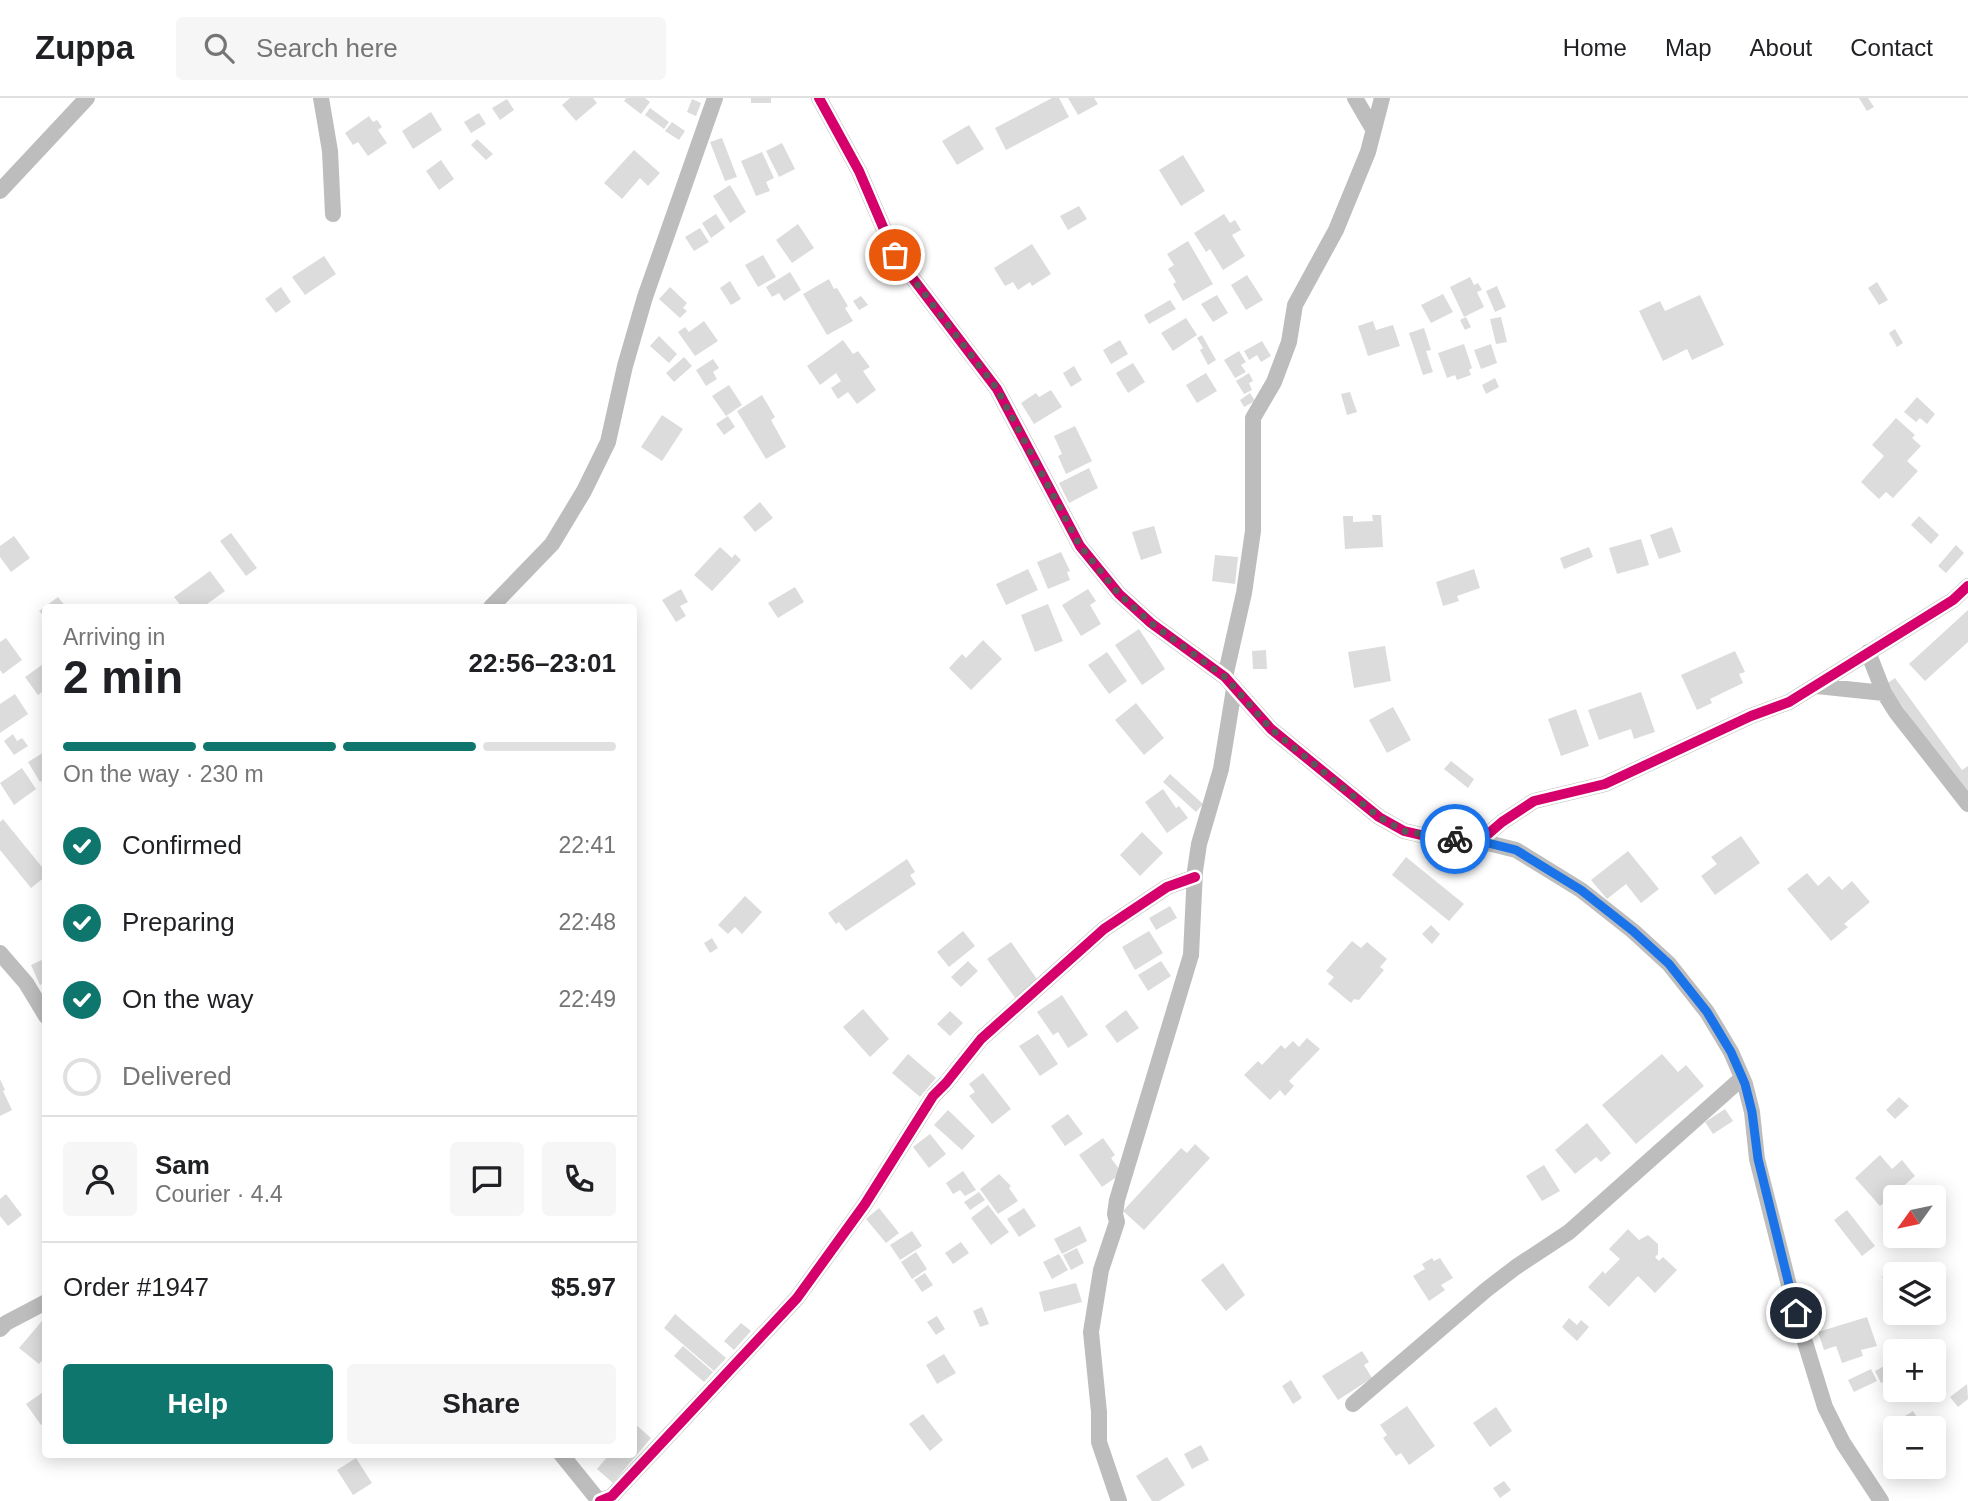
<!DOCTYPE html>
<html lang="en">
<head>
<meta charset="utf-8">
<style>
  :root { --surface:#fff; --page:#f6f6f6; --text:#202124; --muted:#757577; --line:#e0e0e0; --accent:#0f766e }
  body { margin:0; font-family:Helvetica,sans-serif; background:var(--page); color:var(--text); height:100vh; display:flex; flex-direction:column; font-size:26px; white-space:nowrap }
  * { box-sizing:border-box; margin:0 }
  p { font-size:23px; color:var(--muted) }
  .icon { flex:none; width:38px; height:38px; fill:none; stroke:currentColor; stroke-width:2; stroke-linecap:round; stroke-linejoin:round }
  .map { position:relative; flex:1; overflow:hidden }
  .drawer { position:absolute; left:42px; top:506px; width:595px; height:854px; display:flex; flex-direction:column; background:var(--surface); border-radius:7px; box-shadow:0 4px 18px #0003 }
  .drawer>* { flex:none }
  .needle { width:46px; rotate:237deg }
  .controls { position:absolute; left:1883px; top:1087px; display:grid; gap:14px }
  .controls a { display:grid; place-items:center; width:63px; height:63px; border-radius:7px; background:var(--surface); box-shadow:0 4px 18px #0003; font-size:35px }
  .pin { position:absolute; display:grid; place-items:center; width:60px; height:60px; color:#fff; margin:-30px; border:4px solid #fff; border-radius:50%; box-shadow:0 2px 7px #0007 }
  .courier { position:absolute; display:grid; place-items:center; width:70px; height:70px; margin:-35px; border:5px solid #1a73e8; border-radius:50%; background:#fff; color:#222; box-shadow:0 2px 9px #0007 }
  .headline em { font-style:normal; font-weight:700 }
  .headline div { display:flex; flex-direction:column-reverse }
  .headline { display:flex; align-items:center; justify-content:space-between; height:119px; padding:0 21px }
  h1 { font-size:46px; font-weight:700; line-height:52px }
  .bar { display:grid; grid-template-columns:repeat(4,1fr); gap:10px 7px; align-content:center; height:84px; padding:0 21px }
  .bar i { height:9px; border-radius:5px; background:var(--line) }
  .bar .on { background:var(--accent) }
  .bar p { grid-column:span 4 }
  .line { display:flex; align-items:center; gap:18px; padding:0 21px; border-top:2px solid var(--line) }
  .line div { flex:1 }
  .round { display:grid; place-items:center; flex:none; width:74px; height:74px; border-radius:7px; background:var(--page) }
  ol { padding:0 21px; list-style:none }
  li { display:flex; align-items:center; gap:21px; height:77px }
  li p { margin-inline-start:auto }
  li .icon { padding:7px; border-radius:50%; background:var(--accent); color:#fff; stroke-width:4 }
  li:last-child { color:var(--muted) }
  li i { width:38px; height:38px; border:4px solid var(--line); border-radius:50% }
  .primary-button { display:flex; gap:14px; margin-top:auto; padding:14px 21px }
  .primary-button a { flex:1; height:80px; border-radius:7px; background:var(--accent); color:#fff; font-size:28px; font-weight:700; line-height:80px; text-align:center }
  .primary-button a+a { background:var(--page); color:var(--text) }
  header { display:flex; align-items:center; gap:42px; box-sizing:border-box; height:98px; padding:0 35px; background:var(--surface); border-bottom:2px solid var(--line) }
  header strong { font-size:33px }
  nav { display:flex; gap:38px; margin-inline-start:auto; font-size:24px }
  .search { width:490px; height:63px; background:var(--page); display:flex; align-items:center; gap:18px; box-sizing:border-box; padding:0 24px; border-radius:7px; color:var(--muted); font-size:26px }
  .map>svg:first-child { display:block }
  .building { fill:#dcdcdc }
  .lines { fill:none; stroke-linecap:round; stroke-linejoin:round }
  .minor { stroke:#bdbdbd; stroke-width:16 }
  .cycleway-casing { stroke:#fff; stroke-width:15 }
  .cycleway { stroke:#d6006c; stroke-width:10 }
  .done { stroke:#595959; stroke-width:7; stroke-dasharray:0 12.6 }
  .route { stroke:#1a73e8; stroke-width:9 }
</style>
</head>
<body>
<header>
<strong>Zuppa</strong>
<div class="search"><svg class="icon" aria-label="search" viewBox="0 0 24 24"><circle cx="10" cy="10" r="6"/><path d="M15 15l6 6"/></svg>Search here</div>
<nav><a>Home</a><a>Map</a><a>About</a><a>Contact</a></nav>
</header>
<div class="map">
<svg width="1968" height="1403" viewBox="0 0 1968 1403">
  <rect width="100%" height="100%" fill="#fff"/>
  <path class="building" d="M570,0H593L597,5L576,23L562,7Z
    M626,0H645L650,4L641,16L624,3Z
    M751,0H771V5H751Z
    M1052,0H1059L1069,19L1006,52L995,30Z
    M1068,0H1094L1098,6L1078,17Z
    M1859,0H1868L1874,9L1867,13Z
    M507,1L514,12L500,22L492,10Z
    M692,1L701,5L696,18L687,14Z
    M650,10L669,24L664,31L645,17Z
    M431,14L442,32L413,51L402,33Z
    M479,15L486,26L471,35L464,24Z
    M369,18L373,24L377,22L382,29L378,32L387,45L368,58L358,44L353,47L345,35Z
    M672,24L685,33L679,42L665,33Z
    M969,27L984,51L957,67L942,43Z
    M722,40L737,79L725,83L710,44Z
    M477,41L493,56L486,62L471,47Z
    M782,45L795,71L779,79L766,53Z
    M634,52L660,75L648,88L640,80L622,101L604,85Z
    M762,54L774,80L766,84L770,93L756,98L741,63Z
    M1183,57L1205,93L1181,108L1159,72Z
    M441,62L454,81L439,92L426,73Z
    M730,87L746,114L730,125L713,98Z
    M1079,108L1087,121L1068,132L1060,118Z
    M716,116L725,130L711,140L702,125Z
    M1224,116L1230,125L1235,122L1241,132L1232,137L1245,158L1223,172L1210,151L1206,154L1194,135Z
    M798,126L814,150L792,165L776,142Z
    M700,130L709,144L694,153L685,139Z
    M1188,143L1213,186L1183,203L1173,186L1176,184L1168,171L1174,167L1167,156Z
    M1032,146L1051,176L1032,188L1030,184L1018,192L1013,184L1005,188L994,170Z
    M763,157L776,179L758,189L745,167Z
    M324,158L336,176L305,197L292,179Z
    M790,174L801,192L784,203L779,195L772,199L766,189Z
    M1247,177L1263,202L1246,212L1231,187Z
    M1470,179L1474,187L1478,185L1482,192L1477,194L1484,209L1464,219L1450,189Z
    M829,181L834,191L837,190L848,208L845,210L853,223L827,237L803,196Z
    M730,183L741,201L731,207L720,190Z
    M1877,184L1888,202L1879,207L1868,190Z
    M1497,188L1506,209L1495,214L1486,193Z
    M281,189L291,204L276,215L265,201Z
    M670,189L687,205L683,210L687,213L680,220L659,201Z
    M1443,196L1453,214L1431,225L1421,207Z
    M1217,197L1228,215L1213,224L1201,206Z
    M1700,197L1724,247L1692,262L1687,251L1663,263L1639,213L1660,203L1665,213Z
    M861,198L868,207L859,212L853,203Z
    M1170,202L1176,211L1149,226L1144,217Z
    M1466,219L1471,229L1465,232L1460,222Z
    M1501,219L1507,244L1496,246L1490,221Z
    M1186,220L1197,237L1173,253L1161,235Z
    M704,223L718,243L695,258L678,234L685,229L689,234Z
    M1373,223L1376,232L1393,227L1400,248L1368,258L1358,228Z
    M1424,230L1431,252L1426,253L1433,274L1423,277L1409,235Z
    M1895,231L1903,245L1897,249L1889,235Z
    M1202,237L1216,262L1208,267L1200,252L1203,250L1197,240Z
    M659,238L677,256L669,265L650,248Z
    M843,242L853,256L858,253L870,269L863,273L876,292L857,306L848,294L838,301L831,290L841,283L836,275L820,287L807,268Z
    M1120,242L1128,256L1111,266L1103,252Z
    M1262,243L1271,258L1261,264L1257,257L1249,262L1244,253Z
    M1464,246L1472,270L1469,272L1471,277L1457,282L1455,277L1447,280L1438,255Z
    M1491,246L1497,265L1481,271L1474,252Z
    M1239,253L1246,264L1241,267L1246,274L1235,280L1224,262Z
    M684,259L692,268L674,284L666,275Z
    M713,261L719,270L713,274L717,281L706,288L696,272Z
    M1133,265L1145,284L1128,295L1116,275Z
    M1074,268L1082,282L1071,289L1063,275Z
    M1206,275L1217,293L1197,305L1186,287Z
    M1249,275L1253,283L1249,285L1252,292L1244,296L1236,283Z
    M1495,280L1499,289L1486,296L1482,287Z
    M729,287L742,307L726,318L712,298Z
    M1051,292L1062,309L1034,326L1021,305L1036,295L1039,299Z
    M1350,294L1357,314L1347,317L1341,296Z
    M1250,295L1255,303L1244,309L1240,302Z
    M762,297L775,319L771,322L786,349L766,361L737,313Z
    M1917,299L1935,316L1927,326L1920,320L1916,324L1904,314Z
    M662,317L683,331L662,363L641,349Z
    M728,318L735,329L724,337L716,326Z
    M1896,320L1915,337L1912,340L1921,348L1907,363L1918,373L1893,400L1886,394L1879,401L1861,384L1884,358L1872,347Z
    M1075,328L1092,363L1066,376L1058,358L1062,356L1054,338Z
    M1089,370L1098,390L1069,405L1059,385Z
    M760,404L773,420L755,434L743,419Z
    M1372,417H1381L1383,449L1345,451L1343,418H1353V424L1373,423Z
    M1919,418L1939,437L1931,446L1911,427Z
    M1154,428L1162,455L1141,462L1132,434Z
    M1672,429L1681,454L1659,461L1650,437Z
    M231,435L257,470L246,478L220,443Z
    M14,438L30,460L11,474L0,459V448Z
    M1641,441L1649,467L1617,476L1609,450Z
    M1956,447L1964,455L1946,475L1938,468Z
    M720,449L732,460L735,456L741,462L712,493L694,477Z
    M1589,449L1593,459L1564,471L1560,460Z
    M1061,454L1070,473L1067,474L1070,482L1048,491L1037,464Z
    M1215,457L1238,459L1235,486L1212,483Z
    M1028,471L1038,492L1006,507L996,486Z
    M1474,471L1480,490L1457,498L1459,503L1443,508L1436,484Z
    M210,473L225,493L203,509H182L174,499Z
    M795,489L804,504L778,520L768,505Z
    M681,491L688,504L680,508L686,518L676,524L662,502Z
    M1088,491L1096,503L1090,507L1101,526L1081,538L1062,507Z
    M58,499L66,509H46V521L39,513Z
    M1048,506L1063,543L1035,554L1021,517Z
    M1968,512V544L1925,583L1909,566Z
    M1139,531L1165,571L1142,587L1115,547Z
    M6,540L22,562L3,576L0,572V544Z
    M983,542L1002,561L971,592L949,570L962,556L966,560Z
    M1385,548L1391,583L1354,590L1348,554Z
    M1266,552L1267,571H1253L1252,553Z
    M1735,553L1745,574L1739,576L1743,585L1710,601L1712,605L1697,612L1681,577Z
    M1107,554L1127,583L1109,596L1088,567Z
    M46,564V591L38,597L25,579Z
    M1895,580L1962,672L1968,668V699L1886,586Z
    M1641,594L1655,634L1634,641L1631,631L1599,642L1588,612Z
    M15,596L28,616L0,635V606Z
    M1136,605L1164,640L1144,657L1115,622Z
    M1393,609L1411,642L1387,655L1369,622Z
    M1576,611L1589,648L1561,658L1548,621Z
    M13,636L17,643L22,640L28,648L14,657L4,643Z
    M46,653V681L40,684L28,664Z
    M1451,663L1474,681L1468,690L1444,671Z
    M22,670L36,691L14,707L0,685Z
    M1170,676L1203,706L1196,714L1163,684Z
    M1163,691L1176,710L1179,708L1188,720L1167,735L1145,704Z
    M3,721L46,774V778L31,790L0,752V724Z
    M1142,734L1163,755L1140,778L1120,757Z
    M1741,738L1760,765L1715,797L1701,778L1717,766L1711,759Z
    M1628,753L1659,791L1641,805L1626,786L1607,801L1591,782Z
    M1406,759L1464,806L1449,823L1392,777Z
    M907,761L915,774L910,777L916,786L846,833L839,824L836,826L828,815Z
    M1807,775L1818,788L1829,778L1842,792L1852,783L1870,804L1844,826L1848,829L1831,843L1787,791Z
    M745,798L762,814L742,836L735,829L728,836L718,827Z
    M1170,808L1177,820L1156,832L1149,820Z
    M1431,827L1440,836L1432,846L1422,836Z
    M963,833L975,848L949,869L937,854Z
    M1149,833L1163,855L1135,872L1122,849Z
    M712,840L718,850L710,855L704,845Z
    M1352,843L1361,850L1367,844L1387,861L1380,869L1384,872L1359,902L1354,901L1351,905L1328,886L1334,879L1326,873Z
    M1011,844L1039,884L1016,901L987,861Z
    M46,860V884L40,887L31,867Z
    M968,863L978,873L961,889L951,879Z
    M1161,863L1171,878L1148,893L1138,877Z
    M1062,897L1088,937L1068,950L1058,934L1053,937L1037,914Z
    M863,911L889,941L870,959L843,929Z
    M1126,912L1139,930L1117,945L1105,928Z
    M950,913L963,925L950,938L937,926Z
    M1038,936L1058,966L1040,978L1019,948Z
    M1307,940L1320,951L1289,983L1294,988L1285,998L1280,992L1270,1002L1244,977L1258,963L1262,967L1281,947L1285,951L1293,943L1299,949Z
    M908,956L936,980L920,999L892,975Z
    M1662,956L1678,974L1686,967L1704,988L1636,1046L1602,1007Z
    M983,975L1011,1011L992,1026L969,998L975,994L969,986Z
    M0,981L5,992L3,993L12,1012L0,1018Z
    M1899,999L1909,1008L1895,1021L1886,1012Z
    M1725,1011L1733,1023L1713,1036L1705,1024Z
    M948,1012L975,1038L962,1052L934,1027Z
    M1068,1016L1083,1036L1065,1048L1051,1028Z
    M1587,1025L1611,1055L1601,1064L1596,1059L1575,1076L1555,1052Z
    M930,1036L946,1056L929,1070L913,1049Z
    M1103,1040L1115,1057L1111,1060L1122,1075L1102,1089L1079,1057Z
    M1195,1046L1210,1060L1144,1132L1123,1113L1181,1050L1187,1055Z
    M1880,1057L1892,1071L1902,1062L1915,1078L1880,1108L1855,1080Z
    M1544,1067L1560,1093L1542,1103L1526,1078Z
    M963,1073L976,1092L965,1098L960,1092L953,1096L946,1085Z
    M999,1076L1011,1088L1009,1090L1018,1103L998,1116L980,1091Z
    M979,1094L985,1102L970,1112L964,1104Z
    M6,1096L22,1117L8,1128L0,1118V1101Z
    M988,1107L1009,1134L991,1147L971,1120Z
    M879,1110L899,1135L886,1145L866,1121Z
    M1024,1110L1036,1128L1019,1139L1007,1121Z
    M1847,1112L1875,1148L1862,1158L1834,1122Z
    M1080,1128L1087,1143L1062,1156L1054,1141Z
    M1628,1131L1639,1142L1648,1137L1658,1146V1156L1655,1159L1659,1163L1663,1159L1677,1172L1655,1195L1638,1178L1609,1209L1588,1189L1603,1173L1605,1176L1620,1161L1609,1151Z
    M912,1133L922,1148L900,1162L890,1147Z
    M961,1144L969,1155L953,1166L945,1155Z
    M1077,1150L1084,1165L1071,1172L1063,1157Z
    M916,1154L927,1171L912,1181L901,1164Z
    M1059,1156L1068,1172L1052,1181L1043,1164Z
    M1432,1160L1434,1163L1440,1160L1453,1180L1441,1187L1445,1192L1429,1203L1413,1178L1425,1171L1422,1166Z
    M1223,1165L1245,1197L1226,1213L1201,1182Z
    M1892,1172L1895,1177V1199L1882,1179Z
    M925,1175L933,1187L922,1194L914,1182Z
    M1076,1185L1082,1204L1044,1214L1039,1194Z
    M982,1209L989,1226L980,1229L973,1213Z
    M675,1216L726,1260L714,1273L664,1230Z
    M937,1218L945,1231L936,1237L927,1224Z
    M1867,1219L1877,1248L1861,1252L1863,1258L1842,1265L1836,1248L1824,1252L1818,1234Z
    M1569,1220L1577,1227L1581,1222L1589,1229L1577,1243L1562,1229Z
    M42,1223L46,1226V1258L39,1266L19,1250Z
    M741,1225L751,1233L734,1252L724,1243Z
    M683,1248L713,1274L704,1284L674,1258Z
    M1362,1253L1369,1264L1364,1267L1372,1280L1338,1302L1322,1278Z
    M944,1256L956,1275L937,1286L926,1267Z
    M1895,1262V1277L1881,1285L1875,1273Z
    M1871,1271L1877,1283L1854,1294L1848,1282Z
    M1291,1282L1302,1300L1293,1306L1282,1288Z
    M1967,1286L1968,1301L1958,1309L1950,1299Z
    M46,1292V1323L41,1327L26,1306Z
    M1916,1292H1929L1933,1297L1923,1303Z
    M1407,1308L1435,1348L1409,1367L1401,1355L1396,1358L1383,1340L1387,1337L1380,1327Z
    M1496,1309L1512,1333L1490,1349L1473,1325Z
    M1913,1313L1924,1330H1897L1894,1325Z
    M923,1316L943,1342L930,1353L909,1326Z
    M634,1325L651,1340L613,1385L597,1371L607,1359L604,1356H634Z
    M1201,1347L1209,1362L1192,1371L1184,1356Z
    M1167,1359L1185,1387L1159,1403H1152L1136,1378Z
    M356,1360L372,1385L353,1397L337,1372Z
    M1504,1383L1511,1392L1500,1400L1493,1390Z"/>
  <g class="lines">
    <path class="minor" d="M321,0L330,53L333,116
      M819,0L859,73L895,157L997,291L1080,448L1119,496L1151,525L1225,579L1271,631L1379,719L1404,733L1438,741L1480,743L1502,724L1534,703L1605,686L1751,618L1789,604L1953,502L1968,488
      M1355,0L1373,31
      M0,93L87,0
      M491,509L552,446L584,393L608,344L625,268L645,199L715,0
      M1868,554L1884,595L1896,614L1968,706
      M1225,579L1244,495L1253,433V320L1274,284L1289,244L1295,207L1336,132L1368,54L1382,0
      M1817,588L1884,595
      M1480,743L1516,752L1581,792L1633,833L1669,866L1707,914L1731,954L1745,986L1752,1014L1757,1061L1796,1215L1825,1309L1843,1345L1881,1403
      M0,855L26,885L46,918
      M0,1231L6,1225L46,1204
      M1353,1306L1486,1192L1516,1169L1569,1134L1742,980
      M561,1356L599,1403
      M600,1403L612,1398L797,1200L865,1106L933,998L946,985L981,941L1104,831L1167,789L1195,779
      M1119,1403L1099,1344V1314L1091,1234L1101,1172L1117,1124L1115,1116L1117,1102L1191,857L1195,773L1199,746L1221,671L1234,591"/>
    <defs>
      <path id="cycleway" d="M819,0L859,73L895,157L997,291L1080,448L1119,496L1151,525L1225,579L1271,631L1379,719L1404,733L1438,741L1480,743L1502,724L1534,703L1605,686L1751,618L1789,604L1953,502L1968,488
        M600,1403L612,1398L797,1200L865,1106L933,998L946,985L981,941L1104,831L1167,789L1195,779"/>
    </defs>
    <use href="#cycleway" class="cycleway-casing"/>
    <use href="#cycleway" class="cycleway"/>
  </g>
  <g class="lines">
    <path class="done" d="M895,157L997,291L1080,448L1119,496L1151,525L1225,579L1271,631L1379,719L1404,733L1455,741"/>
    <path class="route" d="M1455,741L1480,743L1516,752L1581,792L1633,833L1669,866L1707,914L1731,954L1745,986L1752,1014L1758,1061L1796,1215"/>
  </g>
</svg>
<div class="controls">
<a><svg class="needle" viewBox="-14 -14 28 28"><path d="M0-13l5 13h-10z" fill="#e53935"/><path d="M0 13l5-13h-10z" fill="#757577"/></svg></a>
<a><svg class="icon" aria-label="layers" viewBox="0 0 24 24"><path d="M12 4l9 5-9 5-9-5zM3 14l9 5 9-5"/></svg></a>
<a>+</a>
<a>−</a>
</div>
<div class="pin" style="left:895px;top:157px;background:#ea580c"><svg class="icon" aria-label="bag" viewBox="0 0 24 24"><path d="M5 8h14l-1 12H6zM9 8a3 3 0 0 1 6 0"/></svg></div>
<div class="pin" style="left:1796px;top:1215px;background:#1f2937"><svg class="icon" aria-label="home" viewBox="0 0 24 24"><path d="M3 11l9-7 9 7M6 9v11h12V9"/></svg></div>
<div class="courier" style="left:1455px;top:741px"><svg class="icon" aria-label="bike" viewBox="0 0 24 24"><circle cx="6" cy="16" r="4"/><circle cx="18" cy="16" r="4"/><path d="M6 16l4-8h5l3 8M10 8l3 8H6M13 5h3"/></svg></div>
<section class="drawer">
<div class="headline"><div><h1>2 min</h1><p>Arriving in</p></div><em>22:56–23:01</em></div>
<div class="bar"><i class="on"></i><i class="on"></i><i class="on"></i><i></i><p>On the way · 230 m</p></div>
<ol>
<li><svg class="icon" aria-label="check" viewBox="0 0 24 24"><path d="M5 12l5 5 9-10"/></svg>Confirmed<p>22:41</p></li>
<li><svg class="icon" aria-label="check" viewBox="0 0 24 24"><path d="M5 12l5 5 9-10"/></svg>Preparing<p>22:48</p></li>
<li><svg class="icon" aria-label="check" viewBox="0 0 24 24"><path d="M5 12l5 5 9-10"/></svg>On the way<p>22:49</p></li>
<li><i></i>Delivered</li>
</ol>
<div class="line" style="height:126px"><a class="round"><svg class="icon" aria-label="person" viewBox="0 0 24 24"><circle cx="12" cy="8" r="4"/><path d="M4 21q1-7 8-7t8 7"/></svg></a><div><b>Sam</b><p>Courier · 4.4</p></div><a class="round"><svg class="icon" aria-label="chat" viewBox="0 0 24 24"><path d="M4 5h16v11H9l-5 4z"/></svg></a><a class="round"><svg class="icon" aria-label="phone" viewBox="0 0 24 24"><path d="M5 4h4l2 5-3 2q2 4 5 5l2-3 5 2v4C11 20 4 13 5 4z"/></svg></a></div>
<div class="line" style="height:91px"><div>Order #1947</div><b>$5.97</b></div>
<div class="primary-button"><a>Help</a><a>Share</a></div>
</section>
</div>
</body>
</html>
